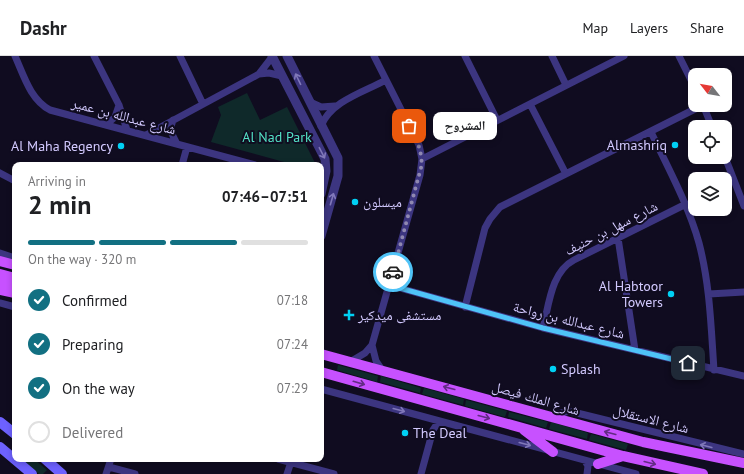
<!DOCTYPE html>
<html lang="en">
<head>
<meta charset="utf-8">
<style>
  :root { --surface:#fff; --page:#f2f2f2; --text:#202124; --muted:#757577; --line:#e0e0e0; --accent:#127082 }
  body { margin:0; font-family:"PT Sans","Noto Naskh Arabic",sans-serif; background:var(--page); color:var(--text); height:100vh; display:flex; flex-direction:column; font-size:15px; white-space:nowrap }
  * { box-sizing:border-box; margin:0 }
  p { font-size:13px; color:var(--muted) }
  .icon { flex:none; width:22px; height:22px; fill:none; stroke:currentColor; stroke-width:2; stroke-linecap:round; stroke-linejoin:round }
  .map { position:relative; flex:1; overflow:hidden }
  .sheet { position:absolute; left:12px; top:106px; width:312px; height:300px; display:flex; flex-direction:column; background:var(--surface); border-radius:8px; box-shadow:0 2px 6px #0003 }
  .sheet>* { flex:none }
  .needle { width:26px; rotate:301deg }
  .buttons { position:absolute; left:688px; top:12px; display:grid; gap:8px }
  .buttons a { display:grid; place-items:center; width:44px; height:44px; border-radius:8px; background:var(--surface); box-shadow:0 2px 6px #0003; font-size:20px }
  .pin { position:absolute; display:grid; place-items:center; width:34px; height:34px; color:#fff; margin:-17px; border-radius:8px; box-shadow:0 2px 6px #0006 }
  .courier { position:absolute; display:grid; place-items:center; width:40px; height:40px; margin:-20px; border:3px solid #4fc3f7; border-radius:50%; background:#fff; color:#222; box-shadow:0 1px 5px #0007 }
  .bubble { position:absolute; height:28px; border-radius:8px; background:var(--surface); box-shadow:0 2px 6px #0003; font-size:13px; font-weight:700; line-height:28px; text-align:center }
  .head em { font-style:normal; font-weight:700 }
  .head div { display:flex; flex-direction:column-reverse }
  .head { display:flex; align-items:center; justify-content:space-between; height:68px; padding:0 16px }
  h1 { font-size:26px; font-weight:700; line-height:30px }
  .bar { display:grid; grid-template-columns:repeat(4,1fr); gap:6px 4px; align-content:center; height:48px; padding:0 16px }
  .bar i { height:5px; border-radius:3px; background:var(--line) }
  .bar .active { background:var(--accent) }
  .bar p { grid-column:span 4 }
  ol { padding:0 16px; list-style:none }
  li { display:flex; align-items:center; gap:12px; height:44px }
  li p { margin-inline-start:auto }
  li .icon { padding:4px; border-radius:50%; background:var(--accent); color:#fff; stroke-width:4 }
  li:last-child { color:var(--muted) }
  li i { width:22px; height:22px; border:2px solid var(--line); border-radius:50% }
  header { display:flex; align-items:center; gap:24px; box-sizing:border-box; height:56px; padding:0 20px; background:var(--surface); border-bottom:1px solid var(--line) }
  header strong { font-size:19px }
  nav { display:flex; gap:22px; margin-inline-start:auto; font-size:14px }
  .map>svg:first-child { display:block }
  .green { fill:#0f292a }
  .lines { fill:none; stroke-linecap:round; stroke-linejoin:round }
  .minor { stroke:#3c3580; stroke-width:7 }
  .tertiary { stroke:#3c3580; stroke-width:9 }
  .secondary { stroke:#6d61ff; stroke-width:10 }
  .primary { stroke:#c751ff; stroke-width:10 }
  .oneway { stroke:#8078b9 }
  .oneway2 { stroke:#622b84 }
  .done { stroke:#8f88b1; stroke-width:4; stroke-dasharray:0 7.2 }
  .route { stroke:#4fc3f7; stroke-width:5 }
  .poi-dot { fill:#00d1f5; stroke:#100c20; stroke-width:1.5 }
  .labels { text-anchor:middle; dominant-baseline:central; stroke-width:4; stroke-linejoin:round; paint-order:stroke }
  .street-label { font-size:14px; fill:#d3caff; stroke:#100c20 }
  .park-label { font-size:14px; fill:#53e2c6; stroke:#100c20 }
  .poi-label { font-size:14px; fill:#d3caff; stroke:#100c20; text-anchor:start }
</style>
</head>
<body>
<header>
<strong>Dashr</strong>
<nav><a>Map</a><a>Layers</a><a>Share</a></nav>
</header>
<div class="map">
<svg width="744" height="418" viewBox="0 0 744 418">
  <rect width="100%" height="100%" fill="#100c20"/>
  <path class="green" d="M247,37L260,64L287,51L316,109H295L211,86L221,59L218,51Z
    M338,309L378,320L377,326L337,314Z
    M381,320L421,332L420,337L380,326Z
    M424,332L464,343L463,349L422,338Z
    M466,344L507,355L505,361L465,350Z
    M509,356L548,366L546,372L508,361Z
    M551,366L588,377L587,383L549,373Z
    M591,378L628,388L626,394L589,384Z
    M21,403H34L47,414L43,418H39Z"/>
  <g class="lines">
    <path class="minor" d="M15,0C24,20 30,43 50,54L255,109
      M94,0L119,49L127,74
      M180,0L203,48
      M374,0L419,89L422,103L420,119L372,289L376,305L382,314
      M465,0L497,64
      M552,0L566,29
      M679,0L695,32
      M259,18L269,17L282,20
      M310,46L321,51L335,50
      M530,48L566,118
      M703,49L712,71
      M173,64L170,74L177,88
      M106,69L115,61L119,49
      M321,70C331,45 364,36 386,24
      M651,76C668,112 688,148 699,187C710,229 711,271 714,314
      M146,79L259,18L272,1
      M725,101L744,150
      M422,103L624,0
      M182,109L187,91
      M0,117L15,125
      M618,182L635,294
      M0,197L15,202
      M389,229L543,272L744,320
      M709,238L744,236
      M0,247L15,251
      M465,251L485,172L490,163L500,151L703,49
      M543,272C549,249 551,216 574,204L686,148
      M350,306L365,297L372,289
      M321,333L636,418
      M553,362L558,358L569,355L744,398
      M278,403L334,418
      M585,405L588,410L587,418
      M109,411L135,418
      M106,418L111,403
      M287,418L290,409L288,405
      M421,418L433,374L439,365"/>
    <path class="tertiary" d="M272,0L325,103L326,115L321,138
      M287,0L338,102V120L321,180"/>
    <path class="secondary" d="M0,366L15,378
      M0,391L32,418
      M45,403L62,418"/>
    <path class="primary" d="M0,205L15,209
      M0,218L15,222
      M0,226L15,229
      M0,234L15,237
      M321,298L643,386L744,407
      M321,316L623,400L703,418
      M524,374L553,396
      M598,408L623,400"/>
  </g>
  <defs><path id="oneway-shaft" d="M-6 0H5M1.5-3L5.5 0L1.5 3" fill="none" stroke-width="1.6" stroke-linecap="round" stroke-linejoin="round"/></defs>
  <g class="oneway">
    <use href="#oneway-shaft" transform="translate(298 23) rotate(-116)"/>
    <use href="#oneway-shaft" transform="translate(322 97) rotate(63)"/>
    <use href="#oneway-shaft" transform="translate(332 143) rotate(-74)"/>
    <use href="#oneway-shaft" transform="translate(399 354) rotate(15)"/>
    <use href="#oneway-shaft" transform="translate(525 388) rotate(15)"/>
    <use href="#oneway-shaft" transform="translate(706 390) rotate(-166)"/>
  </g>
  <g class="oneway2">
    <use href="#oneway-shaft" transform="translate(359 327) rotate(16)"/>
    <use href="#oneway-shaft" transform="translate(449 332) rotate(-165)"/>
    <use href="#oneway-shaft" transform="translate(484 361) rotate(15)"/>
    <use href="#oneway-shaft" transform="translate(610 377) rotate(-165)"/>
    <use href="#oneway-shaft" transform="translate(650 407) rotate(14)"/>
  </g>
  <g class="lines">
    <path class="done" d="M393,216L422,108L420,93L409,70"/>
    <path class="route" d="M393,216L389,229L543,272L688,307"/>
  </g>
  <g class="poi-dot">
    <circle cx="675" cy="89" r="4"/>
    <circle cx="121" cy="90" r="4"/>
    <circle cx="355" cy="146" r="4"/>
    <circle cx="671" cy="238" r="4"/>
    <path d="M347 253h4v4h4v4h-4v4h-4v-4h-4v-4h4z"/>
    <circle cx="553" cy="313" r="4"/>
    <circle cx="405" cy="377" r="4"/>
  </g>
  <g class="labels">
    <g class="street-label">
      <text transform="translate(124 60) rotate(15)">شارع عبدالله بن عمير</text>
      <text transform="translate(611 172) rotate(-27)">شارع سهل بن حنيف</text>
      <text transform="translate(569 264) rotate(14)">شارع عبدالله بن رواحة</text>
      <text transform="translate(536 342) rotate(16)">شارع الملك فيصل</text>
      <text transform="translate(651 363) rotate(14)">شارع الاستقلال</text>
    </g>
    <g class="park-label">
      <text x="277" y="81">Al Nad Park</text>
    </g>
    <g class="poi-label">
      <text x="667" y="89" text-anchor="end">Almashriq</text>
      <text x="113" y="90" text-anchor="end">Al Maha Regency</text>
      <text x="363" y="146">ميسلون</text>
      <text x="663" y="230" text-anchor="end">Al Habtoor<tspan x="663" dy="16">Towers</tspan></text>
      <text x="358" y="259">مستشفى ميدكير</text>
      <text x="561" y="313">Splash</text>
      <text x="413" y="377">The Deal</text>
    </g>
  </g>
</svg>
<div class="buttons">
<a><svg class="needle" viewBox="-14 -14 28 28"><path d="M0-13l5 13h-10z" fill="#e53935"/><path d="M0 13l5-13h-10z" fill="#757577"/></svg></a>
<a><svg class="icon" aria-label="locate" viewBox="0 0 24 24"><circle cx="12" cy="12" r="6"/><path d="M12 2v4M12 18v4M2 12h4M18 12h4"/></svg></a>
<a><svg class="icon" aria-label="layers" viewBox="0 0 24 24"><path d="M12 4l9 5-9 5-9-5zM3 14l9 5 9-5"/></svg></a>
</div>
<div class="pin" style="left:409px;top:70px;background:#ea580c"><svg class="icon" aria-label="bag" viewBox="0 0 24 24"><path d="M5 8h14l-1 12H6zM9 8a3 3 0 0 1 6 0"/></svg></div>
<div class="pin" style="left:688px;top:307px;background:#1f2937"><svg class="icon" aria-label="home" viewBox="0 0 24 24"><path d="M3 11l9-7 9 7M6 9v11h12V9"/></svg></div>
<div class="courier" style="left:393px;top:216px"><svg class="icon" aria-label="car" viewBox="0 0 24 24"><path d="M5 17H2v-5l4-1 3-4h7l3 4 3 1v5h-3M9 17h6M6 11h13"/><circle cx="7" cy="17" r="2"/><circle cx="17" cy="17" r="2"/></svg></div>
<div class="bubble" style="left:433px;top:56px;width:64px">المشروح</div>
<section class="sheet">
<div class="head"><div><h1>2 min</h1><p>Arriving in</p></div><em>07:46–07:51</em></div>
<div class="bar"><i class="active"></i><i class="active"></i><i class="active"></i><i></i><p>On the way · 320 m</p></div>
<ol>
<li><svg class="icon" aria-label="check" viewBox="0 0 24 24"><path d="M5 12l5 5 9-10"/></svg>Confirmed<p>07:18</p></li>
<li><svg class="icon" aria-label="check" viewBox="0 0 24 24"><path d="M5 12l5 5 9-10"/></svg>Preparing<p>07:24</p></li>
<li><svg class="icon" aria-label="check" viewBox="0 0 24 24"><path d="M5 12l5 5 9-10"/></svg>On the way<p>07:29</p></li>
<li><i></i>Delivered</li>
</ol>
</section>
</div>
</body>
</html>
